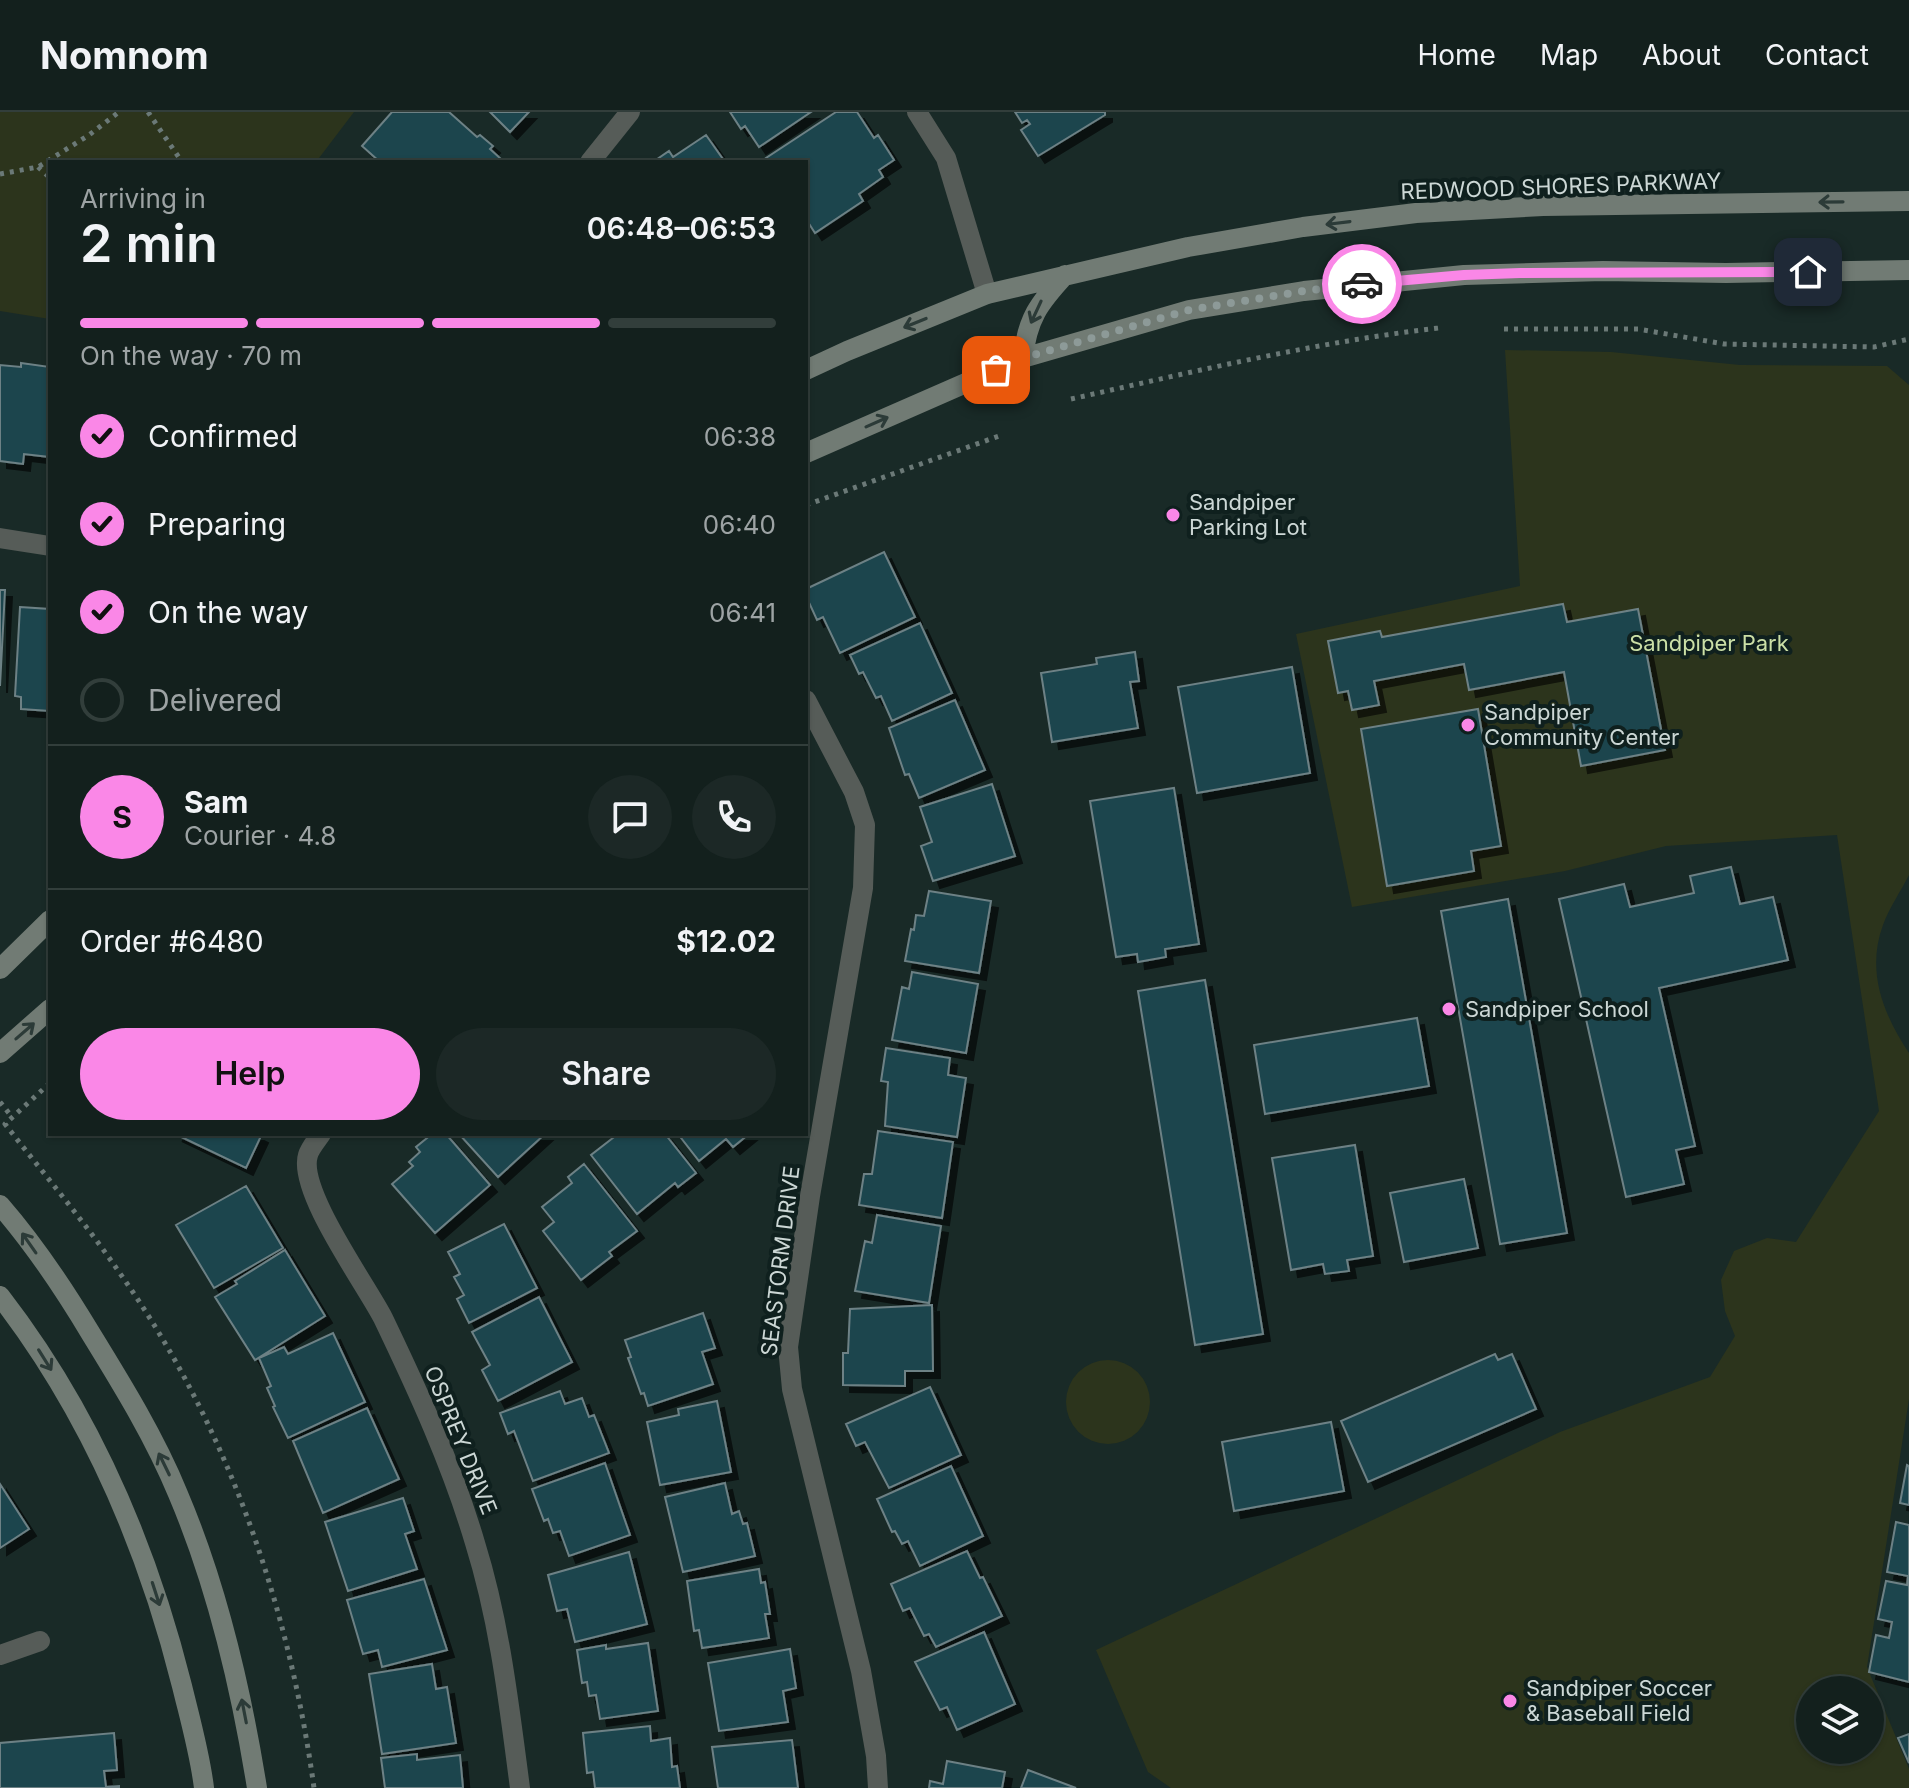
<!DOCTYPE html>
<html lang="en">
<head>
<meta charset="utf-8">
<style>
  :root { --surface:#13201d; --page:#1c2826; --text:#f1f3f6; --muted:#9da3a4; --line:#323e3b; --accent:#fa87e7 }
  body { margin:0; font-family:Inter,sans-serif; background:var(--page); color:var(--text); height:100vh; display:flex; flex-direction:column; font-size:30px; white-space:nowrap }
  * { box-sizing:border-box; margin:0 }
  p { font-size:26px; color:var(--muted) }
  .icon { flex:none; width:44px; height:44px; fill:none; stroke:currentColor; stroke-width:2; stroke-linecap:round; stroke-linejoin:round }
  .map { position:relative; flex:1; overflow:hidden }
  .panel { position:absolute; left:48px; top:48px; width:760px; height:976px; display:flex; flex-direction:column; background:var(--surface); border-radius:0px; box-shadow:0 2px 6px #0004,0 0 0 2px var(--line) }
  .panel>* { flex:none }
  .fabs { position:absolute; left:1796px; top:1564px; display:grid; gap:16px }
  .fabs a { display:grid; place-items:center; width:88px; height:88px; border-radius:50%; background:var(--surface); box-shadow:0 2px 6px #0004,0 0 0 2px var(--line); font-size:40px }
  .pin { position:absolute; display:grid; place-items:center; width:68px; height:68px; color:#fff; margin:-34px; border-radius:16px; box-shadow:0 4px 12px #0006 }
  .courier { position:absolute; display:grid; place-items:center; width:80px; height:80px; margin:-40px; border:6px solid #fa87e7; border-radius:50%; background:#fff; color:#222; box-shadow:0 2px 10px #0007 }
  .head em { font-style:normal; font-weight:600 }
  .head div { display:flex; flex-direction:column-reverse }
  .head { display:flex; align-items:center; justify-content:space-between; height:136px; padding:0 32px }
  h1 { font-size:52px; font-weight:600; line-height:60px }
  .bar { display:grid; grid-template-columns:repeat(4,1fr); gap:12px 8px; align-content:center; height:96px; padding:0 32px }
  .bar i { height:10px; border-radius:6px; background:var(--line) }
  .bar .current { background:var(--accent) }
  .bar p { grid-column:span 4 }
  .line { display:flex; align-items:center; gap:20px; padding:0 32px; border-top:2px solid var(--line) }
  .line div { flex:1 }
  .round { display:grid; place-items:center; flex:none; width:84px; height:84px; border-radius:42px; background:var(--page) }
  ol { padding:0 32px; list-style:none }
  li { display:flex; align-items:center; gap:24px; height:88px }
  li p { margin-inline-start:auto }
  li .icon { padding:8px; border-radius:50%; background:var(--accent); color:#111; stroke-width:4 }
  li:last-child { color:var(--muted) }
  li i { width:44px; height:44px; border:4px solid var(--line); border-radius:50% }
  .action { display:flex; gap:16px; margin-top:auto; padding:16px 32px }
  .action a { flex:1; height:92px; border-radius:48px; background:var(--accent); color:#111; font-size:32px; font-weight:600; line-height:92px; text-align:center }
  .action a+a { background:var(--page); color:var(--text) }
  header { display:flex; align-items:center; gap:48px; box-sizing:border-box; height:112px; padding:0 40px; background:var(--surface); border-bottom:2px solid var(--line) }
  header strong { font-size:38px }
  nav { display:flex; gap:44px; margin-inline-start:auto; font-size:28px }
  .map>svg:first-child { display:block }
  .green { fill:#2c341c; fill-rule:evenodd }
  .building { fill:#1c454e; stroke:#6d8185; stroke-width:2; filter:url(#shadow) }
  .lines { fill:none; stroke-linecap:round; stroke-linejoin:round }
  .path { stroke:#6b7977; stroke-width:5; stroke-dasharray:4 6; stroke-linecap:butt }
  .street { stroke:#565c58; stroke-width:20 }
  .secondary { stroke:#717b74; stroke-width:20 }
  .oneway { stroke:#2c3b38 }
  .done { stroke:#8d9a98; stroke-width:8; stroke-dasharray:0 14.4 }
  .route { stroke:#fa87e7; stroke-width:10 }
  .poi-dot { fill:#fa87e7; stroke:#0f201e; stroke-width:3 }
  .labels { text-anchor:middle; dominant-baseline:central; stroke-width:8; stroke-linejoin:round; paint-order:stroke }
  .street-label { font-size:22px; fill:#ccd7d5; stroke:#0f201e }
  .poi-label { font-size:22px; fill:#ccd7d5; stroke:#0f201e; text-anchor:start }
  .park-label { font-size:22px; fill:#cbdfa6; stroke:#0f201e }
</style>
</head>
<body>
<header>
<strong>Nomnom</strong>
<nav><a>Home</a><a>Map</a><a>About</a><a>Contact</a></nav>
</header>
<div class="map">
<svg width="1909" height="1676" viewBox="0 0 1909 1676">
  <defs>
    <filter id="shadow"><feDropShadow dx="7" dy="7" stdDeviation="0" flood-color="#0009"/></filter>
  </defs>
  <rect width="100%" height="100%" fill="#192a27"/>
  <path class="green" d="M0,0H354L316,50H50V207L0,199Z
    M1505,238L1611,240L1740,253L1887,254L1909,273V763C1901,779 1889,796 1883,813C1866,859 1883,902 1909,941V1287L1867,1555L1909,1657V1676H1171L1148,1660L1096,1538L1560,1320L1710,1265L1735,1224L1725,1199L1721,1168L1734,1139L1767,1126L1796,1130L1879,999L1837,723L1666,734L1565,759L1352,795L1296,522L1520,474ZM1810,1578H1870V1638H1810Z
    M1066 1290a42 42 0 1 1 84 0a42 42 0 1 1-84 0Z"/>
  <path class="building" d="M392,0H449L477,25L480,23L493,34L490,37L501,47L498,50H380L362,34Z
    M490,0H529L510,20Z
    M730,0H811L759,35L745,14L741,17Z
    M836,0H857L874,26L878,23L894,48L879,58L883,65L859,82L863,89L815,121L806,107V50H769L766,46Z
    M1015,0H1105V3L1038,44L1021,18L1030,12L1027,8L1022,11Z
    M706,23L725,50H653L669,39L673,45Z
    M21,251L50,255V353L49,345L24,342L23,352L0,349V253L21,255Z
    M884,440L915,505L840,541L823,505L817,508L806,484V477Z
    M0,478H5L0,574Z
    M1563,492L1567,510L1638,497L1665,638L1581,654L1564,560L1469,578L1464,552L1374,569L1379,593L1352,598L1348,579L1338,581L1328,529L1380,519L1382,525Z
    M20,495L50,497V599L21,597V585L15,584Z
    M920,511L952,581L892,609L881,584L876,586L863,560L859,562L850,543Z
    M1135,540L1139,569L1130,570L1138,616L1052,630L1041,561L1097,552L1096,546Z
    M1292,555L1310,661L1197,681L1178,575Z
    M955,588L985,658L919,686L909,662L905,663L889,616Z
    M1478,597L1501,734L1471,739L1474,759L1387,774L1361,617Z
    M992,672L1015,744L933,769L921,734L932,730L920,695Z
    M1174,676L1199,832L1165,837L1166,845L1138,850L1137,842L1116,845L1090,689Z
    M1731,755L1740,792L1773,785L1788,848L1659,876L1695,1034L1676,1038L1684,1072L1626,1085L1559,787L1624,772L1630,795L1694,781L1690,764Z
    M929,779L991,789L979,861L905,849L911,817L914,818L916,803L924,804Z
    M1508,787L1567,1121L1500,1132L1441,799Z
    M912,860L978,872L966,941L892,928L902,875L909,877Z
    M1205,868L1263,1222L1195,1233L1138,879Z
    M1417,906L1429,974L1265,1002L1254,933Z
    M886,936L950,946L948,963L966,966L957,1025L885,1014L888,970L881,969Z
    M878,1019L953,1030L942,1106L859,1093L864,1062H872Z
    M175,1022H257L261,1024L246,1056Z
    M432,1022H446L490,1073L435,1121L392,1072L413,1054L409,1050L420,1040L416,1035Z
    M459,1022H545L498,1065Z
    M618,1022H665L696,1061L678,1075L675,1071L637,1102L591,1043Z
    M678,1022H749L733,1035L726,1027L699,1049Z
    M1355,1033L1373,1144L1347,1148L1349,1159L1325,1162L1323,1152L1291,1158L1272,1046Z
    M584,1052L637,1119L609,1140L612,1144L581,1168L543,1119L554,1110L542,1095L572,1071L568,1065Z
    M1464,1067L1478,1136L1404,1150L1390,1081Z
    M246,1074L283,1136L214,1176L176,1113Z
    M877,1103L941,1114L929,1191L855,1179L865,1129L872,1131Z
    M504,1112L537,1176L469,1211L457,1187L464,1183L454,1165L460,1162L448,1140Z
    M285,1138L325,1204L255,1248L215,1185L237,1172L235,1169Z
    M539,1185L572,1250L498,1289L482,1258L490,1253L472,1220Z
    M932,1193L933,1259H905V1274L843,1273V1241H848L850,1197Z
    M703,1201L715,1236L702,1240L713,1272L648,1294L644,1281L641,1282L628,1246L631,1245L625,1228Z
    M333,1221L365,1290L288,1326L273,1295L275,1294L267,1276L271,1274L259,1246L284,1235L288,1242Z
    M1495,1242L1498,1248L1512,1242L1536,1297L1368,1370L1341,1309Z
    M930,1275L961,1343L889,1376L865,1330L856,1334L846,1312Z
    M560,1279L565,1292L582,1286L589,1305L594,1303L609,1341L533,1369L514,1319L508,1322L500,1301Z
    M717,1289L731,1360L660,1373L647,1310L679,1303L678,1297Z
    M367,1296L399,1367L323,1401L293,1329Z
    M1331,1310L1344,1379L1234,1399L1222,1330Z
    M605,1351L630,1423L569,1444L560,1419L553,1421L548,1407L544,1409L532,1377Z
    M1907,1353L1909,1354V1393L1900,1391Z
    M951,1354L983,1424L920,1454L908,1429L902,1432L895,1419L892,1420L877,1387Z
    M725,1371L732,1402L739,1399L743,1412L747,1411L755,1444L683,1460L665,1385Z
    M0,1372L29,1417L0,1436Z
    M403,1386L414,1419L405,1422L417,1457L348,1479L325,1410Z
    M1896,1410L1909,1413V1570L1869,1560L1876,1523L1889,1526L1892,1510L1878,1507L1886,1469L1907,1473L1908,1464L1887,1460Z
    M967,1439L980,1466L983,1465L1002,1504L936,1535L929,1522L924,1524L910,1496L903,1499L891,1472Z
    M629,1440L647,1512L575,1530L567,1497L557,1499L548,1463Z
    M759,1457L761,1471L765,1470L770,1502H765L769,1526L702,1536L699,1518L694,1519L687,1469Z
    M424,1467L447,1538L382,1555L378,1538L363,1542L347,1488Z
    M984,1520L1015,1592L957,1618L947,1595L940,1598L915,1550Z
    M648,1531L658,1599L600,1607L596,1583L589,1584L587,1570L582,1571L577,1538L606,1533V1537Z
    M790,1537L796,1576L783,1579L788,1610L719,1619L708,1551Z
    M432,1552L436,1577L447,1575L456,1631L382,1642L369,1562Z
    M650,1614L651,1629L670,1626L672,1655L677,1654L680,1676H595L593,1660L587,1661L583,1621Z
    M114,1621L117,1658L104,1659L106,1675L119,1674V1676H0V1631Z
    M1909,1622V1651L1898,1626Z
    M792,1628L798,1676H718L712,1635Z
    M417,1642V1648L460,1643L463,1676H385L381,1646Z
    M947,1649L1005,1660L1002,1676H929L930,1669L943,1672Z
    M1028,1658L1076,1676H1021Z"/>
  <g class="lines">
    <path class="path" d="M148,0L182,50
      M38,55L50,66
      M0,62L38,55L89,23L119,0
      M1504,217H1638L1724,232L1773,233L1874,235L1909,227
      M1071,287C1193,260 1315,230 1439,216
      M806,393L999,324
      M50,971L5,1012C43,1061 84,1109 119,1160C227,1312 289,1493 314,1676
      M0,990L12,1005"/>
    <path class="street" d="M917,0L946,46L987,182
      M590,50L630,0
      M0,426L50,434
      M806,588L854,680L865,713L863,776L810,1084L788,1235L792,1277L861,1559L876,1644L878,1676
      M321,1022C317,1028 310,1036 308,1043C297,1078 365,1171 383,1206C418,1279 452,1353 475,1431C500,1511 509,1593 520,1676
      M0,1543L40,1529"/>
    <path class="secondary" d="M1023,246C1027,207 1039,191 1065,163
      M806,258L847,239L987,182L1188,135L1303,115L1416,101L1543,94L1909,89
      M806,341L1023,246L1189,198L1304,179L1464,163L1603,159L1726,161L1909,158
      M0,857L50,808
      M0,941L50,897
      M0,1093C34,1132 64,1177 91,1222C123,1274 155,1326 178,1382C218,1476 241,1576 257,1676
      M0,1184C89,1299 147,1434 182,1574C190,1607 200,1642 204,1676"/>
  </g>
  <defs><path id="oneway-shaft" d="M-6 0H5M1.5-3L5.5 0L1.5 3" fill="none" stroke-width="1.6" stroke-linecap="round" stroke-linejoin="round" transform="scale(2)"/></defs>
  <g class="oneway">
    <use href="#oneway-shaft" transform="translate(1831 90) rotate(179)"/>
    <use href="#oneway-shaft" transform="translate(1338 111) rotate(173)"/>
    <use href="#oneway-shaft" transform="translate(1036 200) rotate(115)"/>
    <use href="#oneway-shaft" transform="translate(915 211) rotate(158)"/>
    <use href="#oneway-shaft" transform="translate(877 310) rotate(-24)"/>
    <use href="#oneway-shaft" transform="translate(25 919) rotate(-41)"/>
    <use href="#oneway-shaft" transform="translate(29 1131) rotate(-125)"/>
    <use href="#oneway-shaft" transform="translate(45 1248) rotate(58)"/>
    <use href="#oneway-shaft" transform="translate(164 1352) rotate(-116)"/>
    <use href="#oneway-shaft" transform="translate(156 1482) rotate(72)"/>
    <use href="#oneway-shaft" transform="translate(244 1599) rotate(-101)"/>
  </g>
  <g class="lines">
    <path class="done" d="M996,258L1023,246L1189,198L1304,179L1362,172"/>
    <path class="route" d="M1362,172L1464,163L1520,161L1808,160"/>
  </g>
  <g class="poi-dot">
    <circle cx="1173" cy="403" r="8"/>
    <circle cx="1468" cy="613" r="8"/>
    <circle cx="1449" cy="897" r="8"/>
    <circle cx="1510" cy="1589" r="8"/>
  </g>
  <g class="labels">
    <g class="street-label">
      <text transform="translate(1561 74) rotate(-2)">REDWOOD SHORES PARKWAY</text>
      <text transform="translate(780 1149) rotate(-83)">SEASTORM DRIVE</text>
      <text transform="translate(461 1328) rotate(68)">OSPREY DRIVE</text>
    </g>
    <g class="poi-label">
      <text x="1189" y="390">Sandpiper<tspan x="1189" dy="25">Parking Lot</tspan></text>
      <text x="1484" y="600">Sandpiper<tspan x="1484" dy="25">Community Center</tspan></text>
      <text x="1465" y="897">Sandpiper School</text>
      <text x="1526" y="1576">Sandpiper Soccer<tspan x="1526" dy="25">&amp; Baseball Field</tspan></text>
    </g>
    <g class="park-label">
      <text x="1709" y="531">Sandpiper Park</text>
    </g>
  </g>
</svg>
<div class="fabs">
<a><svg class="icon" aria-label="layers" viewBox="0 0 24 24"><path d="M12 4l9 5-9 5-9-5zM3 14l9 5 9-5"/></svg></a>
</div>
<div class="pin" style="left:996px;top:258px;background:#ea580c"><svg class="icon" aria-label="bag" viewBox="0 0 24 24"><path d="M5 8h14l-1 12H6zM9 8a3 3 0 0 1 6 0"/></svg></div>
<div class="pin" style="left:1808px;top:160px;background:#1f2937"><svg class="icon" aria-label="home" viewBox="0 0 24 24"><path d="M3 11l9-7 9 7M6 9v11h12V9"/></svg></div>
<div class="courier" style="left:1362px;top:172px"><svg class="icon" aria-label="car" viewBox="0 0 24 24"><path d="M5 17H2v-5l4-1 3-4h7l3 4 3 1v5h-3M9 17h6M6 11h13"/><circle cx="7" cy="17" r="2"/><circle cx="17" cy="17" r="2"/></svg></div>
<section class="panel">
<div class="head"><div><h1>2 min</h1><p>Arriving in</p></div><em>06:48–06:53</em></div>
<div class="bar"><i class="current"></i><i class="current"></i><i class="current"></i><i></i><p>On the way · 70 m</p></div>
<ol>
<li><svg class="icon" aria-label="check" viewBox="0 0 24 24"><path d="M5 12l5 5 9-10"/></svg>Confirmed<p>06:38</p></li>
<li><svg class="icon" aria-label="check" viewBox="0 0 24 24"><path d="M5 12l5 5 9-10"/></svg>Preparing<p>06:40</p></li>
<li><svg class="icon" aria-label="check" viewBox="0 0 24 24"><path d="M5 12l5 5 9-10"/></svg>On the way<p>06:41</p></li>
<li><i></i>Delivered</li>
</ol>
<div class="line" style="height:144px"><b class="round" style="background:var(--accent);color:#111">S</b><div><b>Sam</b><p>Courier · 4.8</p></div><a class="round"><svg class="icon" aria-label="chat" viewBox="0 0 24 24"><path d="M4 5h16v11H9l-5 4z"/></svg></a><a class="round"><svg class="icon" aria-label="phone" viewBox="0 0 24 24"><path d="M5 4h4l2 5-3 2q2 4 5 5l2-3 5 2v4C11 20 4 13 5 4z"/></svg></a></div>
<div class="line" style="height:104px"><div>Order #6480</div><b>$12.02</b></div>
<div class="action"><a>Help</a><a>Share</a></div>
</section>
</div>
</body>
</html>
